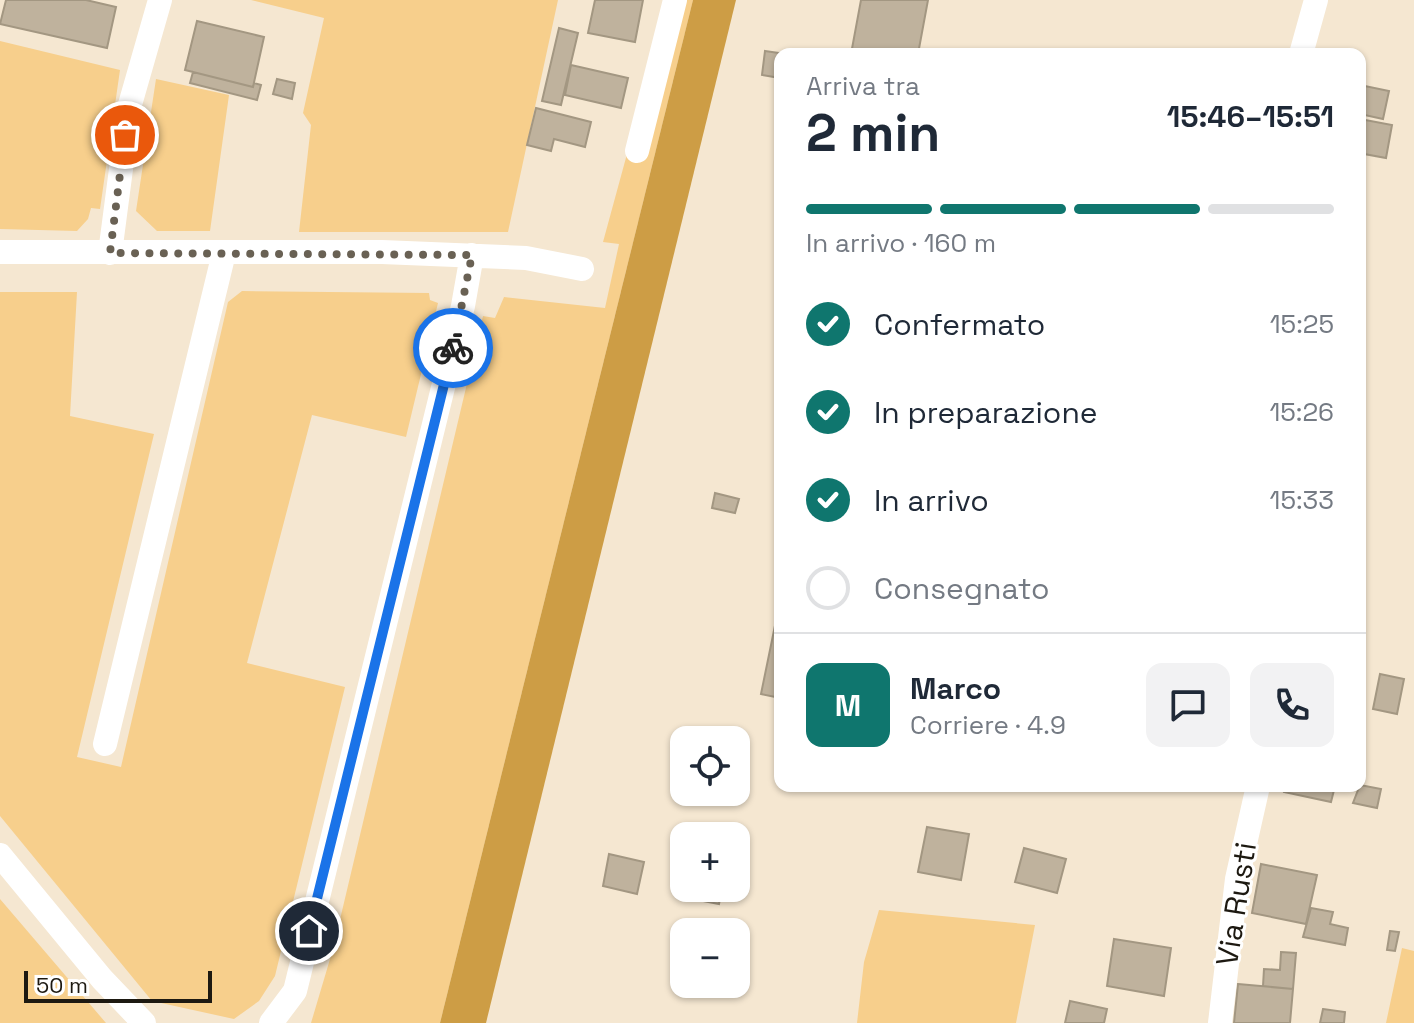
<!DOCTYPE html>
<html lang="it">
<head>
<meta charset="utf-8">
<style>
  :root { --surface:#fff; --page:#f2f2f3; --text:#1f2937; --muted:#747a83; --line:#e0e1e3; --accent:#0f766e }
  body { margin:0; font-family:"Space Grotesk",sans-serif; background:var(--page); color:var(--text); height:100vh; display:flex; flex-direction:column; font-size:30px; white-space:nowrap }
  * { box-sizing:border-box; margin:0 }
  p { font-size:26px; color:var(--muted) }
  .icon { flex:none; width:44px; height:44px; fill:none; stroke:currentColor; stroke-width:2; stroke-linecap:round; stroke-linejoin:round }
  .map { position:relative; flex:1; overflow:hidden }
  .sheet { position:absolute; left:774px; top:48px; width:592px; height:744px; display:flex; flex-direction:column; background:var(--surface); border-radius:16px; box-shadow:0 2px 6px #0004 }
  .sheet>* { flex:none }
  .tools { position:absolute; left:670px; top:726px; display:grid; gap:16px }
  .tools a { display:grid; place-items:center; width:80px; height:80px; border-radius:16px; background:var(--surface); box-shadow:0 2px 6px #0004; font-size:40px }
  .scale { position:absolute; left:24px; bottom:20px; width:188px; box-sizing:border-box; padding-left:8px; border:4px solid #1d1911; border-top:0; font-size:22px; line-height:28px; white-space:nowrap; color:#1d1911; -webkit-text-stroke:6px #fff; paint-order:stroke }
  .pin { position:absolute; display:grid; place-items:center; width:68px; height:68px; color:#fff; margin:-34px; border:4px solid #fff; border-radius:50%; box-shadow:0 2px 8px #0007 }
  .courier { position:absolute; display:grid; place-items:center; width:80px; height:80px; margin:-40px; border:6px solid #1a73e8; border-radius:50%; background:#fff; color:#222; box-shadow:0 2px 10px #0007 }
  .overview em { font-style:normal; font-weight:700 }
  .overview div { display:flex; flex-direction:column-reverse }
  .overview { display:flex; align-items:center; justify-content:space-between; height:136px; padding:0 32px }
  h1 { font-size:52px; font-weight:700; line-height:60px }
  .bar { display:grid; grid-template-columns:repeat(4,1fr); gap:12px 8px; align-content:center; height:96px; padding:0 32px }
  .bar i { height:10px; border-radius:6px; background:var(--line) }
  .bar .selected { background:var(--accent) }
  .bar p { grid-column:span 4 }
  .line { display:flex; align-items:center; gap:20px; padding:0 32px; border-top:2px solid var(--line) }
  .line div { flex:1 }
  .round { display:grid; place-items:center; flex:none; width:84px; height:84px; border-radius:16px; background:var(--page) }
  ol { padding:0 32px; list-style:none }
  li { display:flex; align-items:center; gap:24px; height:88px }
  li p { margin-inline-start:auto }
  li .icon { padding:8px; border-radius:50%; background:var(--accent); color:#fff; stroke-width:4 }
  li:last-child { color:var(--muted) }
  li i { width:44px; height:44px; border:4px solid var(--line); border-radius:50% }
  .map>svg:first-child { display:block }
  .green { fill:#f7cf8c }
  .water { fill:#cd9d45 }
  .building { fill:#bfb29d; stroke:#a39782; stroke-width:2 }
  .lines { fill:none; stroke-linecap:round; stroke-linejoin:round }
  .minor { stroke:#fff; stroke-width:24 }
  .done { stroke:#696154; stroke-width:8; stroke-dasharray:0 14.4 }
  .route { stroke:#1a73e8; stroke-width:10 }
  .labels { text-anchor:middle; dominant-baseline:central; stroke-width:6; stroke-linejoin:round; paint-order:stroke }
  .street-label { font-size:30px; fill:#1d1911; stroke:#fff }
</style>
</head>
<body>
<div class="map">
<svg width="1414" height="1023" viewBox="0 0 1414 1023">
  <rect width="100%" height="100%" fill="#f5e7d1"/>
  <path class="green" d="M251,0H558L508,232H299L311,125L303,113L324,18Z
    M683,0H693L440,1023H311L333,949L483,316L495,318L504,297L605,308L619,244L603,242L627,154Z
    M0,41L120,70L100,209L91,208L88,219L77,231L0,229Z
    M156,79L229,95L210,231H157L136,211Z
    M242,291L429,293L430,300L438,303L406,437L312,415L247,663L345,687L275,976L259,1001L234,1019L152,1001L0,816V292H77L70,416L154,434L77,757L121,767L228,302Z
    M0,899L106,1023H0Z
    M879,910L1035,925L1016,1023H857L864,962Z
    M1402,948L1414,951V1023H1386Z"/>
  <path class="water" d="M693,0H736L486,1023H440Z"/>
  <path class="building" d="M6,0H86L116,7L107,48L0,24Z
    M595,0H643L635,42L588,33Z
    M861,0H928L918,54H851Z
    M197,21L264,37L253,87L185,70Z
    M559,28L578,33L561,105L542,101Z
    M765,51L786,54H780V78L762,75Z
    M571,65L628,78L621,108L565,95Z
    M193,72L253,87L254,83L261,85L257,100L190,83Z
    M277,79L295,83L292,99L273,94Z
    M1360,85L1389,91L1383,119L1360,114Z
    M536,108L591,122L585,147L554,139L551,151L527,145Z
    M1360,119L1392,125L1386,158L1364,154L1360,175Z
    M715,493L739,499L735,513L712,508Z
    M779,606H780V698L761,694Z
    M1380,674L1404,679L1397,714L1373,709Z
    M1360,785L1381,789L1377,808L1353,803Z
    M1285,786H1335L1331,802L1284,792Z
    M927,827L969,834L961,880L918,872Z
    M1024,848L1066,859L1057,893L1015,882Z
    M609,854L644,862L637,894L603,886Z
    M684,862V888H722L719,904L677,896Z
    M1261,864L1317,875L1306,924L1252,913Z
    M1311,908L1333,912L1330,924L1348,928L1345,945L1303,937Z
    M1390,931L1399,932L1395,951L1387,950Z
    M1114,939L1171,948L1164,996L1107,986Z
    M1281,952L1296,953L1293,989L1263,986L1264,969L1280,970Z
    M1238,984L1293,989L1290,1023H1234Z
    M1070,1001L1107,1009L1104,1023H1065Z
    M1323,1009L1345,1012L1344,1023H1320Z"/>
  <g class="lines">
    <path class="minor" d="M1301,54L1316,0
      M637,151L675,0
      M0,252H382L526,258L582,269
      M110,253L129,108L160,0
      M105,744L224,253
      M0,855L102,979L144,1023
      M271,1023L295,991L463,306L472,255
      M1220,1023L1237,879L1258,786"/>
  </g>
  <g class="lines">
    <path class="done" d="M125,135L110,253L472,255L453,348"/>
    <path class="route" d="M309,931L453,348"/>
  </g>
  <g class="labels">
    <g class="street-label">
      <text transform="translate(1236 904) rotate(-81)">Via Rusti</text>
    </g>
  </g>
</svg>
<div class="tools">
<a><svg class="icon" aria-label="locate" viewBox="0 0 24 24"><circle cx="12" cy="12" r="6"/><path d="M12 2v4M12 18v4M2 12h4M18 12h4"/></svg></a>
<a>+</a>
<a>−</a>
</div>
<div class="scale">50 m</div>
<div class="pin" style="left:125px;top:135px;background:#ea580c"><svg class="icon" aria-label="bag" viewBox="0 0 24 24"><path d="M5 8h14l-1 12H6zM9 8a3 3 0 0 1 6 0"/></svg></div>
<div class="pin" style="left:309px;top:931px;background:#1f2937"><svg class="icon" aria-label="home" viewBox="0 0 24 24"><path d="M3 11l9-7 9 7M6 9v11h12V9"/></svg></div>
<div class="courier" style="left:453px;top:348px"><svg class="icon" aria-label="bike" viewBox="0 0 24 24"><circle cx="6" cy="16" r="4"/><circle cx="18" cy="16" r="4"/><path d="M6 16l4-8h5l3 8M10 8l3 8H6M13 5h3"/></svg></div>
<section class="sheet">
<div class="overview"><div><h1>2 min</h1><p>Arriva tra</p></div><em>15:46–15:51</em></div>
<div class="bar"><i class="selected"></i><i class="selected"></i><i class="selected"></i><i></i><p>In arrivo · 160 m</p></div>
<ol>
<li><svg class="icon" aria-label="check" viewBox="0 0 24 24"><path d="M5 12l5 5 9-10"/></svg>Confermato<p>15:25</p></li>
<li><svg class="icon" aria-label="check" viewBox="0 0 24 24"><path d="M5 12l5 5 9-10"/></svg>In preparazione<p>15:26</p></li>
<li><svg class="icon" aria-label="check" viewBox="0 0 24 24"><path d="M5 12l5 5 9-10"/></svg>In arrivo<p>15:33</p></li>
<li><i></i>Consegnato</li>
</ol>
<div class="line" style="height:144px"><b class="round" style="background:var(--accent);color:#fff">M</b><div><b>Marco</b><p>Corriere · 4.9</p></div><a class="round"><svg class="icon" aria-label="chat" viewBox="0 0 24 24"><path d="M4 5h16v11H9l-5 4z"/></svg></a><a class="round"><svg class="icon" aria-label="phone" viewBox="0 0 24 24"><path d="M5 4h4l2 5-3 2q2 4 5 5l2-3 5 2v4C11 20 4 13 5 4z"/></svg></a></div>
</section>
</div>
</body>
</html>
